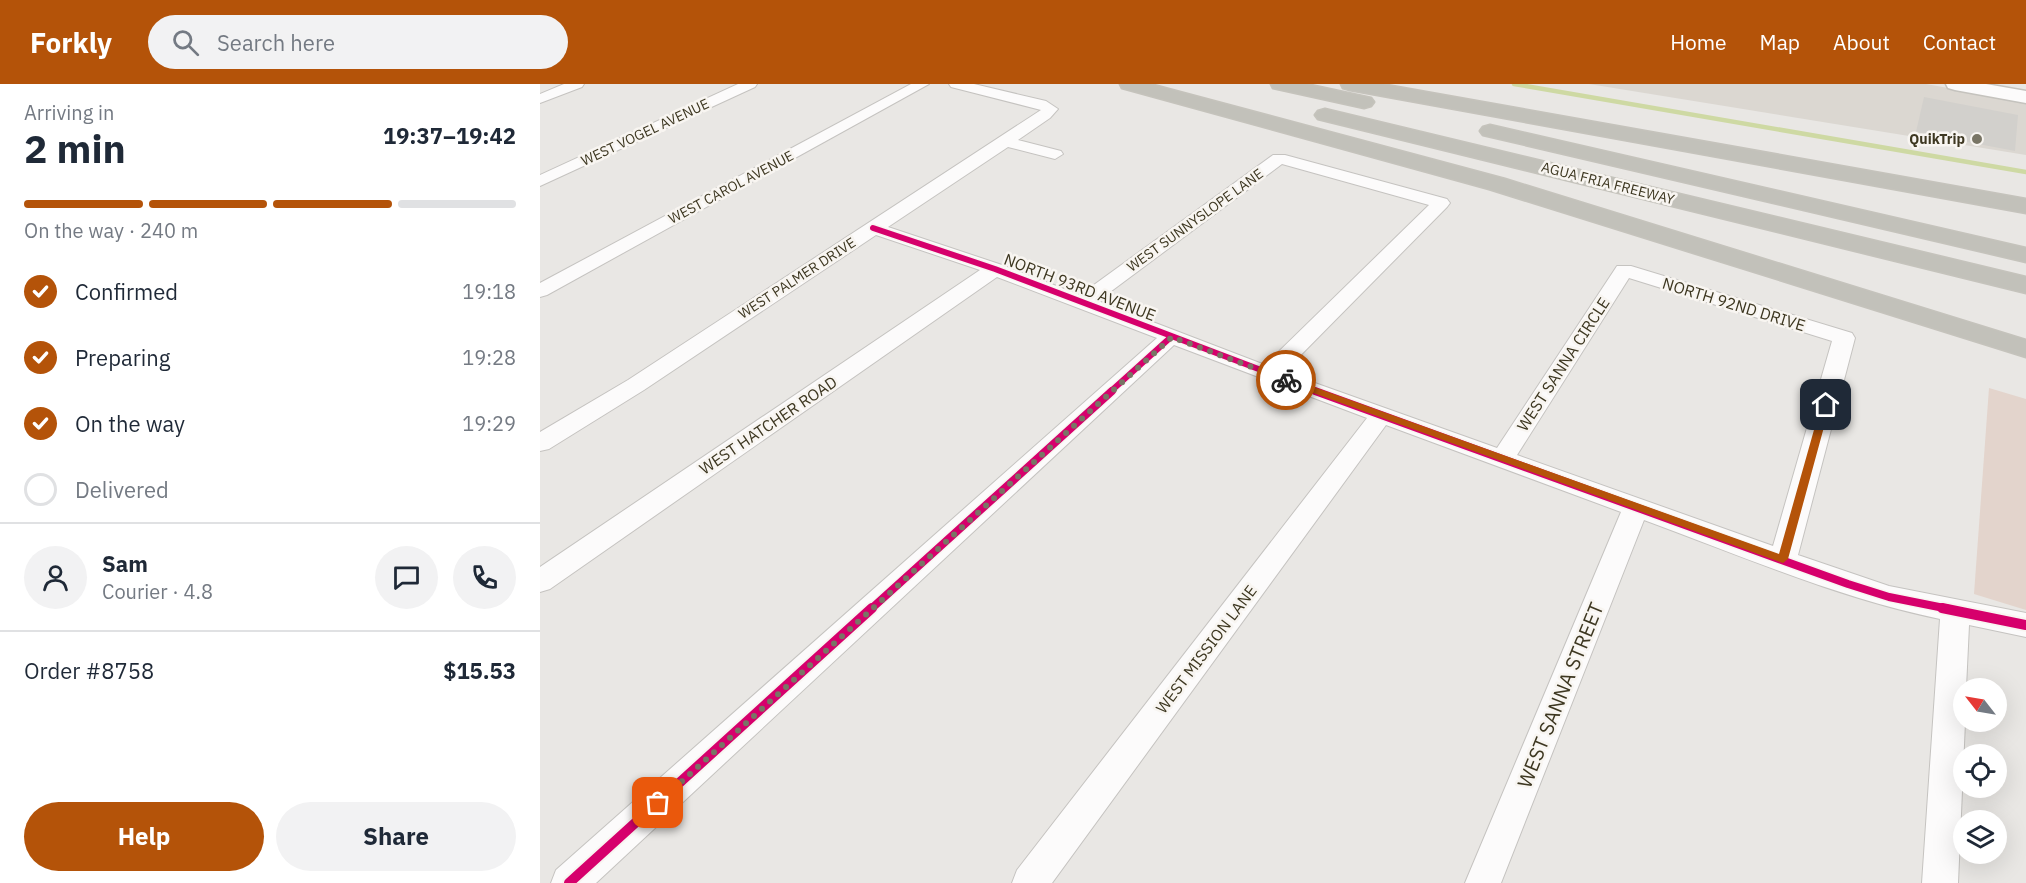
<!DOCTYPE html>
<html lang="en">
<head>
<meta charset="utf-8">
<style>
  :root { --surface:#fff; --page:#f2f2f3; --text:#1f2937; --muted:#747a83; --line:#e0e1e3; --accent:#b45309 }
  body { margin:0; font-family:"IBM Plex Sans",sans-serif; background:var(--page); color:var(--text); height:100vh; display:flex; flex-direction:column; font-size:22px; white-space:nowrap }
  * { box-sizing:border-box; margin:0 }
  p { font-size:20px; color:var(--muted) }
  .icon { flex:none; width:33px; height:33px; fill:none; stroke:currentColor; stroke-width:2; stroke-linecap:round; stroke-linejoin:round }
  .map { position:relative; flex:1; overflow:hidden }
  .side { display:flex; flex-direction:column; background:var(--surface); width:540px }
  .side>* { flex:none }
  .needle { width:39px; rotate:301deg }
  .fabs { position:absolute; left:1413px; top:594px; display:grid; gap:12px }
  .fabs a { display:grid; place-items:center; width:54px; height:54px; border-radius:50%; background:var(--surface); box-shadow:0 6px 24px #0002; font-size:30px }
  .pin { position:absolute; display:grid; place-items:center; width:51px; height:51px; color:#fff; margin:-26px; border-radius:12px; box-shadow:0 3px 9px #0006 }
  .courier { position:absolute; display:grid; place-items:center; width:60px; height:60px; margin:-30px; border:4px solid #b45309; border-radius:50%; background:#fff; color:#222; box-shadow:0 2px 8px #0007 }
  .head em { font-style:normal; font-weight:700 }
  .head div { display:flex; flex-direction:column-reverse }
  .head { display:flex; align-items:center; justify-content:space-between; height:102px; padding:0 24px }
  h1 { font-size:39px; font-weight:700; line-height:45px }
  .bar { display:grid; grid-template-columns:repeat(4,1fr); gap:9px 6px; align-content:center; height:72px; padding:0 24px }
  .bar i { height:8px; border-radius:4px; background:var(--line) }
  .bar .on { background:var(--accent) }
  .bar p { grid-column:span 4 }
  .line { display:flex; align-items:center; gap:15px; padding:0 24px; border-top:2px solid var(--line) }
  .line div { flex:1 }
  .round { display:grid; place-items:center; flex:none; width:63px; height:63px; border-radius:32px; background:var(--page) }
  ol { padding:0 24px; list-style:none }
  li { display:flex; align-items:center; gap:18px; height:66px }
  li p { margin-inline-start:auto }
  li .icon { padding:6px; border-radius:50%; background:var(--accent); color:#fff; stroke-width:4 }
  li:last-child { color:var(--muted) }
  li i { width:33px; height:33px; border:3px solid var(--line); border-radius:50% }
  .primary-button { display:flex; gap:12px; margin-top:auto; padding:12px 24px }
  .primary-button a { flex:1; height:69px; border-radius:36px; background:var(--accent); color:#fff; font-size:24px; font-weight:700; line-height:69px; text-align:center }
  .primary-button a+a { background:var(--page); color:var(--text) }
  header { display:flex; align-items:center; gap:36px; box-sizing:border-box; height:84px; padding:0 30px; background:var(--accent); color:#fff }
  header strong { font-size:28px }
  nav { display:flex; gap:33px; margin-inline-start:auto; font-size:21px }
  .search { width:420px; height:54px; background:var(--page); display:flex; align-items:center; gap:15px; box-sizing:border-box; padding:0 21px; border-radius:33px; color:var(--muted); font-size:22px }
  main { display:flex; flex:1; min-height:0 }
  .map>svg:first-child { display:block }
  .built { fill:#dbd7d1 }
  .green { fill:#e3d4cc }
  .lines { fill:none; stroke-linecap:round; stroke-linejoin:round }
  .stream { stroke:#ced9a3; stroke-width:4.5 }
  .building { fill:#d2d0cc }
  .street-casing { stroke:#c5c3c0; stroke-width:2 }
  .secondary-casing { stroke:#c5c3be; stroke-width:3 }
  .highway-casing { stroke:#c5c3bc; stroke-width:3 }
  .street { fill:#fcfbfb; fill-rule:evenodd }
  .secondary { fill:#fcfbfb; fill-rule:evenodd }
  .highway { fill:#c2c1ba; fill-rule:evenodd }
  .cycleway-far2-casing { stroke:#f8f5f1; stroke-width:9 }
  .cycleway-far1-casing { stroke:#f8f5f1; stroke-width:11 }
  .cycleway-casing { stroke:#f8f5f1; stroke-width:14 }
  .cycleway-far2 { stroke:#d6006c; stroke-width:6 }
  .cycleway-far1 { stroke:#d6006c; stroke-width:8 }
  .cycleway { stroke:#d6006c; stroke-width:10 }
  .route { fill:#b45309 }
  .done { stroke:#797565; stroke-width:6; stroke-dasharray:0 10.8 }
  .poi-dot { fill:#797565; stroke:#f8f5f1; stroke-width:2 }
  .labels { text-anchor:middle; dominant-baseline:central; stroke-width:5; stroke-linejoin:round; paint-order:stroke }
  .far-street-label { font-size:14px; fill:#3d3721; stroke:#f8f5f1 }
  .far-poi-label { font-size:14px; font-weight:bold; fill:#3d3721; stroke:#f8f5f1; text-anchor:end }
  .street-label { font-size:16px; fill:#3d3721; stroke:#f8f5f1 }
  .near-street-label { font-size:20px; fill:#3d3721; stroke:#f8f5f1 }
</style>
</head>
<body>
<header>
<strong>Forkly</strong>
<div class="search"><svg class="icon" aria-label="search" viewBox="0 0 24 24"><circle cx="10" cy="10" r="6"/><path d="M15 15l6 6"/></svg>Search here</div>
<nav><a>Home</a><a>Map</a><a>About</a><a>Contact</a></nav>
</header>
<main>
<section class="side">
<div class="head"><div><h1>2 min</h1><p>Arriving in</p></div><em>19:37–19:42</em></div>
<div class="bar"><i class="on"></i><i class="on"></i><i class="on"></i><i></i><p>On the way · 240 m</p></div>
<ol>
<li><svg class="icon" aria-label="check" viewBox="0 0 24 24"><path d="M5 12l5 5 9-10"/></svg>Confirmed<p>19:18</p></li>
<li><svg class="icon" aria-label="check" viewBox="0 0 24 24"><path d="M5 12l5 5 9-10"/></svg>Preparing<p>19:28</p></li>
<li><svg class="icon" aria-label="check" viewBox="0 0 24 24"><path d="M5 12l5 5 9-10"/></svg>On the way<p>19:29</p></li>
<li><i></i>Delivered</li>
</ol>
<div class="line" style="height:108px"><a class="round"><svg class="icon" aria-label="person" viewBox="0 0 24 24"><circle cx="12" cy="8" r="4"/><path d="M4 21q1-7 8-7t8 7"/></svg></a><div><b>Sam</b><p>Courier · 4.8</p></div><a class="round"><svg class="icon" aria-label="chat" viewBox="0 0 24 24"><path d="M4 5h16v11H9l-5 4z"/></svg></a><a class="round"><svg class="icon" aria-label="phone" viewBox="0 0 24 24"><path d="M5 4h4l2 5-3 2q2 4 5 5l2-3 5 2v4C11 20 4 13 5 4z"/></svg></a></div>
<div class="line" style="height:78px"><div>Order #8758</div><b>$15.53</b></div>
<div class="primary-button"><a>Help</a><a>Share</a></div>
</section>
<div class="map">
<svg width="1486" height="799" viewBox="0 0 1486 799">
  <rect width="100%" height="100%" fill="#e9e7e4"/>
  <path class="built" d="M1049,0H1386L1486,18V71Z"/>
  <path class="green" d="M1449,304L1486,315V526L1434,510Z"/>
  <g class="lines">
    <path class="stream" d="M974,0L1486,88"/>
  </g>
  <path class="building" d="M1384,13L1478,31L1475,67L1376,48Z"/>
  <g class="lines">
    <defs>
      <path id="street" d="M24,0H44L42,3L0,19V10Z
        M198,0H217L215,3L0,102V91Z
        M371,0H389L7,211L0,213V199Z
        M409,0H434L506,17L518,25L510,34L478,56L521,67L523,70L515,75L468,63L348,143L462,181L540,211L733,71H745L907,115L910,119L907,123L744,288L957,364L1077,182H1091L1312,249L1315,254L1258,471L1349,502L1486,529V553L1429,541L1426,604H1424L1425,638L1418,799H1382L1400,535C1298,514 1202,472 1104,436L961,799H925L1081,428L846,341L512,799H472L477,786L827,334L634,261L56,799H11L16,786L617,254L457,193L10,505L0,508V483L440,186L336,151L104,306L9,365L0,367V348L88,296L501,26L411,3ZM742,80L889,121L725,281L558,217ZM1089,194L1292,257L1233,462L977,371Z"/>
      <path id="secondary" d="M1406,0H1446L1486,7V19L1415,6L1408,4Z"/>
      <path id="highway" d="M580,0H610L965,95L1486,256V273L949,105L582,4Z
        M731,0H766L831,14L834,18L831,22L824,24L733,4Z
        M801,0H841L1486,115V129L810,6L803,4Z
        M785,25L1486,193V209L778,35L775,31L778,27Z
        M950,41L1486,164V178L943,51L940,47L943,43Z"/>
    </defs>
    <use href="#street" class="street-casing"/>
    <use href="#secondary" class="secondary-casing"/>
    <use href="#highway" class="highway-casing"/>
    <use href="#street" class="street"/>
    <use href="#secondary" class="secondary"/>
    <use href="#highway" class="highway"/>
    <defs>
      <path id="cycleway-far2" d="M333,144L455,185L779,308
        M570,308L631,253"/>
      <path id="cycleway-far1" d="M775,307L1308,500L1349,513L1409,525
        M331,525L572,307"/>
      <path id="cycleway" d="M1402,524L1486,541
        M29,799L332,524"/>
    </defs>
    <use href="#cycleway-far2" class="cycleway-far2-casing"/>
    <use href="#cycleway-far1" class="cycleway-far1-casing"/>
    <use href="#cycleway" class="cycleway-casing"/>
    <use href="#cycleway-far2" class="cycleway-far2"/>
    <use href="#cycleway-far1" class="cycleway-far1"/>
    <use href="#cycleway" class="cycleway"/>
  </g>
  <path class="route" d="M743,294H749L1239,470L1281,321L1286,318L1290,321L1248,475L1243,479L743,298Z"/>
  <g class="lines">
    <path class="done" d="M118,719L632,253L746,296"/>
  </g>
  <circle class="poi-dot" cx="1437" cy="55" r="6"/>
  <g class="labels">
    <g class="far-street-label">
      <text transform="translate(105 48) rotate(-25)">WEST VOGEL AVENUE</text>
      <text transform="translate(1068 99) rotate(14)">AGUA FRIA FREEWAY</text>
      <text transform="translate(191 103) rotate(-28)">WEST CAROL AVENUE</text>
      <text transform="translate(655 136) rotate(-36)">WEST SUNNYSLOPE LANE</text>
      <text transform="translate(257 194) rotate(-33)">WEST PALMER DRIVE</text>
    </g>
    <g class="far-poi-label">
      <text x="1425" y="55">QuikTrip</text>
    </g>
    <g class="street-label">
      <text transform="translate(540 203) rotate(21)">NORTH 93RD AVENUE</text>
      <text transform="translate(1194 220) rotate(17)">NORTH 92ND DRIVE</text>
      <text transform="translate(1023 280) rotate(-57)">WEST SANNA CIRCLE</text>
      <text transform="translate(228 341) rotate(-34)">WEST HATCHER ROAD</text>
      <text transform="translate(666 565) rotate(-53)">WEST MISSION LANE</text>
    </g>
    <g class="near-street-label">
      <text transform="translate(1020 611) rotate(-68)">WEST SANNA STREET</text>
    </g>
  </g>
</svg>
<div class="fabs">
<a><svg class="needle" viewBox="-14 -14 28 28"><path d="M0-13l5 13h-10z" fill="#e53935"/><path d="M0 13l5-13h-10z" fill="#747a83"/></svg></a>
<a><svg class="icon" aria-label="locate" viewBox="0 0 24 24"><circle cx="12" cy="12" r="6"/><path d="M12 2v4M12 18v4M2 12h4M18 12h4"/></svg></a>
<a><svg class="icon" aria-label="layers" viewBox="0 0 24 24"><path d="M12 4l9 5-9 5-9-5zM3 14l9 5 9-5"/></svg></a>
</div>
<div class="pin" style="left:118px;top:719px;background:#ea580c"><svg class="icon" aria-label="bag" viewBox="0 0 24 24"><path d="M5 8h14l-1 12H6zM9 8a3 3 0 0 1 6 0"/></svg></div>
<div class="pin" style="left:1286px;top:321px;background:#1f2937"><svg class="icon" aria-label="home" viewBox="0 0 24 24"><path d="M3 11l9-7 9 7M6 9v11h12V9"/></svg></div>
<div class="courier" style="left:746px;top:296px"><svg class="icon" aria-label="bike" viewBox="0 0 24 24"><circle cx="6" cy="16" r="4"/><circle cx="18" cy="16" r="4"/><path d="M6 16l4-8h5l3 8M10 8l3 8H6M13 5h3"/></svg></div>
</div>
</main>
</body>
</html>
